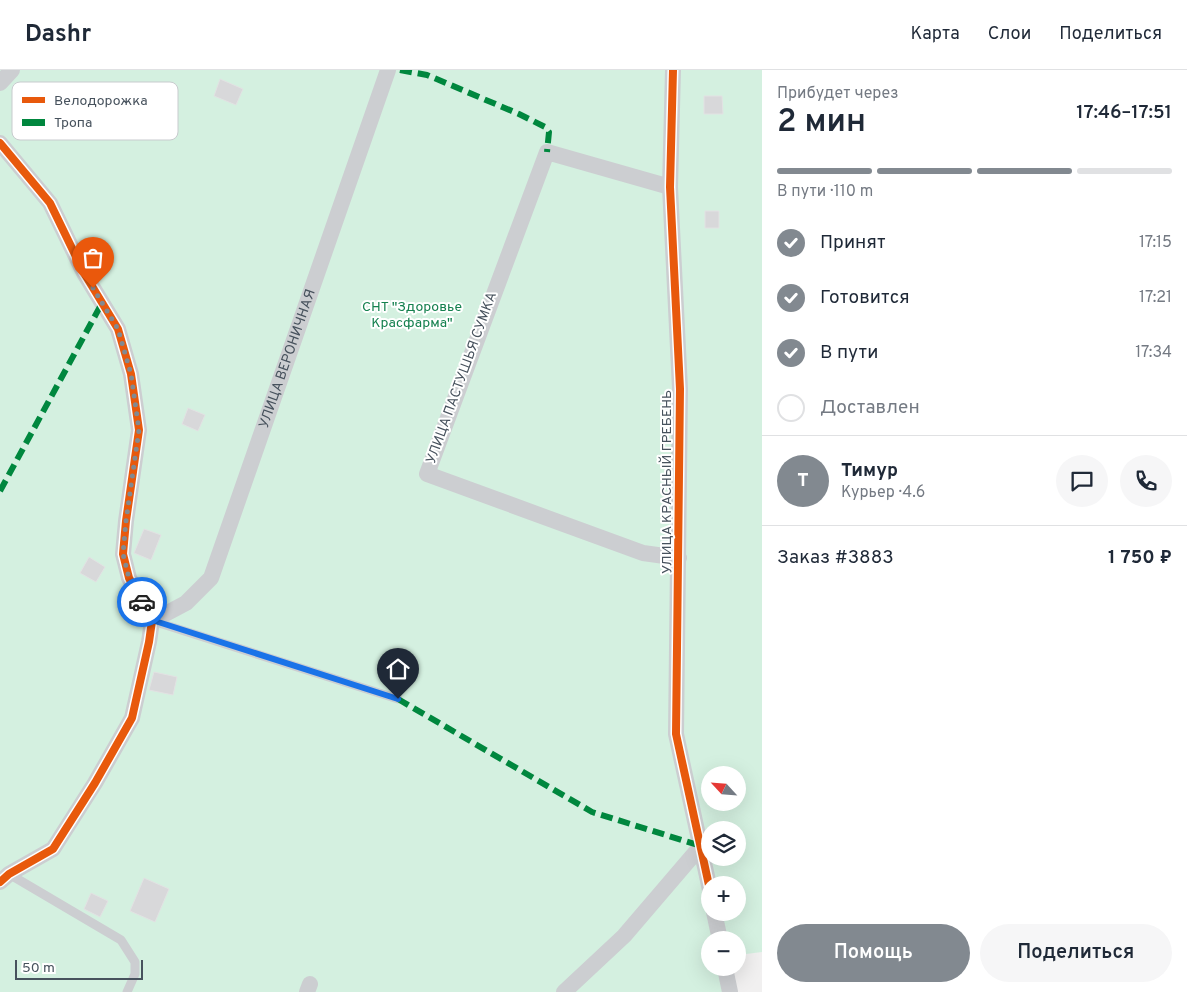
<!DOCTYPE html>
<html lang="ru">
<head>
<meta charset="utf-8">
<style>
  :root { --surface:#fff; --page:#f6f6f7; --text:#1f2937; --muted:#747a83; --line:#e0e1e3; --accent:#828990 }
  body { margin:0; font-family:Overpass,sans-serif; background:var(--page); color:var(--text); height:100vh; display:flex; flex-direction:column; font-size:19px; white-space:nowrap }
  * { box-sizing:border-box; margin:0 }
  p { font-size:16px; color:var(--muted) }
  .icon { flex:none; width:28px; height:28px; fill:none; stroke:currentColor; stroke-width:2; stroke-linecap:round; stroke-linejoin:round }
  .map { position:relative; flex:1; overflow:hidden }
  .sheet { display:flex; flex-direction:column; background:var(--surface); width:425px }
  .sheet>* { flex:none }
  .needle { width:32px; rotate:296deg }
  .tools { position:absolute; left:701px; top:696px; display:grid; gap:10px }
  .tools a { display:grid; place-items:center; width:45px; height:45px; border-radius:50%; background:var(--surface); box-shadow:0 5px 20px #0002; font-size:25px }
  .scale { position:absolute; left:15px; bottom:12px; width:128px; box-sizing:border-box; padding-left:5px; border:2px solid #47525d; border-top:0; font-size:14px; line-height:18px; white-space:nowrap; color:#47525d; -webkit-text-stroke:4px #fff; paint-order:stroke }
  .pin { position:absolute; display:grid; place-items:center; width:42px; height:42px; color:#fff; margin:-51px -21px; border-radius:50% 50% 50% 0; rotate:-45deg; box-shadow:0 0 5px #0007 }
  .pin .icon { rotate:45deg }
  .courier { position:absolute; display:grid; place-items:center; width:50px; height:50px; margin:-25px; border:4px solid #1a73e8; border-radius:50%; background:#fff; color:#222; box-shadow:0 1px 6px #0007 }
  .overview em { font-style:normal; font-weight:600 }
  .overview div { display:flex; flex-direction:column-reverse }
  .overview { display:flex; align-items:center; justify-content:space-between; height:85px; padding:0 15px }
  h1 { font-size:32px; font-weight:600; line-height:38px }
  .bar { display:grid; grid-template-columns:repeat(4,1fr); gap:8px 5px; align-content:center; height:60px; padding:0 15px }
  .bar i { height:6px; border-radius:4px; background:var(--line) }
  .bar .active { background:var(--accent) }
  .bar p { grid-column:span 4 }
  .line { display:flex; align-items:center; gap:12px; padding:0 15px; border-top:1px solid var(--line) }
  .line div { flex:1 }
  .round { display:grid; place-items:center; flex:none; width:52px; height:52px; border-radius:26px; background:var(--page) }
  ol { padding:0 15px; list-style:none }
  li { display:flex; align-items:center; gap:15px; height:55px }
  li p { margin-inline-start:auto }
  li .icon { padding:5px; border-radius:50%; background:var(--accent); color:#fff; stroke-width:4 }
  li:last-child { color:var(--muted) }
  li i { width:28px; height:28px; border:2px solid var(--line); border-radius:50% }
  .primary-button { display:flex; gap:10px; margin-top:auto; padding:10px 15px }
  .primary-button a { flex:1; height:58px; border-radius:30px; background:var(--accent); color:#fff; font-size:20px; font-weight:600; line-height:58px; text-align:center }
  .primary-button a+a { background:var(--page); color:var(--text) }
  header { display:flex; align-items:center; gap:30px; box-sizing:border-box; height:70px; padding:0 25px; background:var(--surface); border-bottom:1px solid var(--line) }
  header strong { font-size:24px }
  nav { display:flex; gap:28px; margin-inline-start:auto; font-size:18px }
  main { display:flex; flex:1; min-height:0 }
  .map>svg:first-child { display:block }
  .green { fill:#d4f0e0; fill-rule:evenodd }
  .building { fill:#d8d8da; stroke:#e2e2e3 }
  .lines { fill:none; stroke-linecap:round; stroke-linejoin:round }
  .lane { stroke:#ccced1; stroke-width:9 }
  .street { stroke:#ccced1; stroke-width:16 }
  .quiet { stroke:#00873e; stroke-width:6; stroke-dasharray:12 6; stroke-linecap:butt }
  .cycleway-casing { stroke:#fff; stroke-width:11 }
  .cycleway { stroke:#e8590c; stroke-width:8 }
  .done { stroke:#828990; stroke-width:5; stroke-dasharray:0 9 }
  .route { stroke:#1a73e8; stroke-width:6 }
  .labels { text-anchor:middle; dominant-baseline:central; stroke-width:4; stroke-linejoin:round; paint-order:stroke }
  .park-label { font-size:14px; fill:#15814f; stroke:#fff }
  .street-label { font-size:14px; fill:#47525d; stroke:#fff }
  .key { fill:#fff; stroke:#c8cbce; stroke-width:1 }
  .key-label { font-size:14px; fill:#47525d }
</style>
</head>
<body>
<header>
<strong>Dashr</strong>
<nav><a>Карта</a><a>Слои</a><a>Поделиться</a></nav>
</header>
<main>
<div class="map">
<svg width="762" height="922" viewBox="0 0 762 922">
  <rect width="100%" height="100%" fill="#f1f0f0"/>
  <path class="green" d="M0,0H762V882L738,885V870H710V898H720L724,922H0ZM710,705H738V732H710ZM710,760H738V788H710ZM710,815H738V842H710Z"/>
  <path class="building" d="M220,9L243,19L236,35L214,26Z
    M704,26H722L723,44H704Z
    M705,141H719V158H705Z
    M188,338L205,345L198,361L182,354Z
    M144,459L161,465L151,490L134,483Z
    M89,487L105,497L96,512L80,503Z
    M154,602L177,607L173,625L149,620Z
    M144,808L169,819L155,852L130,841Z
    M91,823L108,831L100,847L84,839Z"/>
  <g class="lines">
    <path class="lane" d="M153,551L398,629
      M9,804L121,870L135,892V904L127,922"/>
    <g class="street">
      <path d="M673,0L670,117L680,319L676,664L710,820"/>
      <path d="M0,13L12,0"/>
      <path d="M0,73L50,133L84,203L118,259L131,304L139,360L126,451L123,484L129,508L152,551L149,572L132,648L95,713L53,779L9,804L0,812"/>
      <path d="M670,117L547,82L427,404L643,483L679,488"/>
      <path id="s1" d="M152,551L186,533L211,508L388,0"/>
      <path d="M714,842L720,870"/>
      <path d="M725,898L730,922"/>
      <path d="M307,922L310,914"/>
      <path d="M564,922L624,866L701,776"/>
    </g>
    <path class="quiet" d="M400,0L427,5L519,44L545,57L549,62L547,82
      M0,421L102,233
      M398,629L592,742L701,776"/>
    <defs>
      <path id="cycleway" d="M673,0L670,117L680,319L676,664L710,820
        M0,73L50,133L84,203L118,259L131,304L139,360L126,451L123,484L129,508L152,551L149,572L132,648L95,713L53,779L9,804L0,812"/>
    </defs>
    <use href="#cycleway" class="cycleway-casing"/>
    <use href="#cycleway" class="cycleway"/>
  </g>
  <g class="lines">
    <path class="done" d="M93,218L118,259L131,304L139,360L126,451L123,484L129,508L142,532"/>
    <path class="route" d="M142,532L152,550L398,629"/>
  </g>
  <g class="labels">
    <g class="park-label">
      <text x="412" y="237">СНТ "Здоровье<tspan x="412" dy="16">Красфарма"</tspan></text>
    </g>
    <g class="street-label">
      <text stroke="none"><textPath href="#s1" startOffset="306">УЛИЦА ВЕРОНИЧНАЯ</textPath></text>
      <text transform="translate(462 308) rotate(-70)">УЛИЦА ПАСТУШЬЯ СУМКА</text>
      <text transform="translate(667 412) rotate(-90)">УЛИЦА КРАСНЫЙ ГРЕБЕНЬ</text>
    </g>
  </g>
  <rect x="12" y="12" width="166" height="58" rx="8" class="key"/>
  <rect x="22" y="27" width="23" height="6" fill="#e8590c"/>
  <rect x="22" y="49" width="23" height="7" fill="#00873e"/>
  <g class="key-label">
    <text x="54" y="35">Велодорожка</text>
    <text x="54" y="57">Тропа</text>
  </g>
</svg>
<div class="tools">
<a><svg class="needle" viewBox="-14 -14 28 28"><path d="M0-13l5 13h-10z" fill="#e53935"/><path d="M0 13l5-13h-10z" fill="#747a83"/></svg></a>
<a><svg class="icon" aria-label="layers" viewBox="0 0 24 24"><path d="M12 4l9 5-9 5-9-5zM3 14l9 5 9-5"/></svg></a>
<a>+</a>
<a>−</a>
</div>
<div class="scale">50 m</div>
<div class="pin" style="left:93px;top:218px;background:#ea580c"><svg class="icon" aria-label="bag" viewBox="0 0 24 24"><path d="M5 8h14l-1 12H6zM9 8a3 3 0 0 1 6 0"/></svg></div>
<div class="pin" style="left:398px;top:629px;background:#1f2937"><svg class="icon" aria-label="home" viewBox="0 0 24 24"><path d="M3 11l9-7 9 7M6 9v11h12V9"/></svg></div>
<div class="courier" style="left:142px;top:532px"><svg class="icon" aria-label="car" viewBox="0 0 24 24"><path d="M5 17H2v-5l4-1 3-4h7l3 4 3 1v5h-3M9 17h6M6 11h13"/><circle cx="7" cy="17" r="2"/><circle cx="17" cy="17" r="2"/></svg></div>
</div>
<section class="sheet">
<div class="overview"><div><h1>2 мин</h1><p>Прибудет через</p></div><em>17:46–17:51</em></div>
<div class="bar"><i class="active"></i><i class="active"></i><i class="active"></i><i></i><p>В пути · 110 m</p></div>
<ol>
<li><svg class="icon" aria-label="check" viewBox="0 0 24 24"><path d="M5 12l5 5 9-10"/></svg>Принят<p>17:15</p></li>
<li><svg class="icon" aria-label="check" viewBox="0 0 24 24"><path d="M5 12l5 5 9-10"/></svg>Готовится<p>17:21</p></li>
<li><svg class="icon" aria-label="check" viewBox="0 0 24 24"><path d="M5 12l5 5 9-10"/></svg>В пути<p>17:34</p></li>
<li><i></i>Доставлен</li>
</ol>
<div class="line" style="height:90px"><b class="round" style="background:var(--accent);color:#fff">Т</b><div><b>Тимур</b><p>Курьер · 4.6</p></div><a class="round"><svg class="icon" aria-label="chat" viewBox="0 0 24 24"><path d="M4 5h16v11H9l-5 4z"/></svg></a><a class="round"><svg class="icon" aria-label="phone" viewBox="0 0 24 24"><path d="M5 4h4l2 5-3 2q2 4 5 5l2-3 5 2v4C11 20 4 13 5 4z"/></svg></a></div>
<div class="line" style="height:65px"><div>Заказ #3883</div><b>1 750 ₽</b></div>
<div class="primary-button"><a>Помощь</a><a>Поделиться</a></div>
</section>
</main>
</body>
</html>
